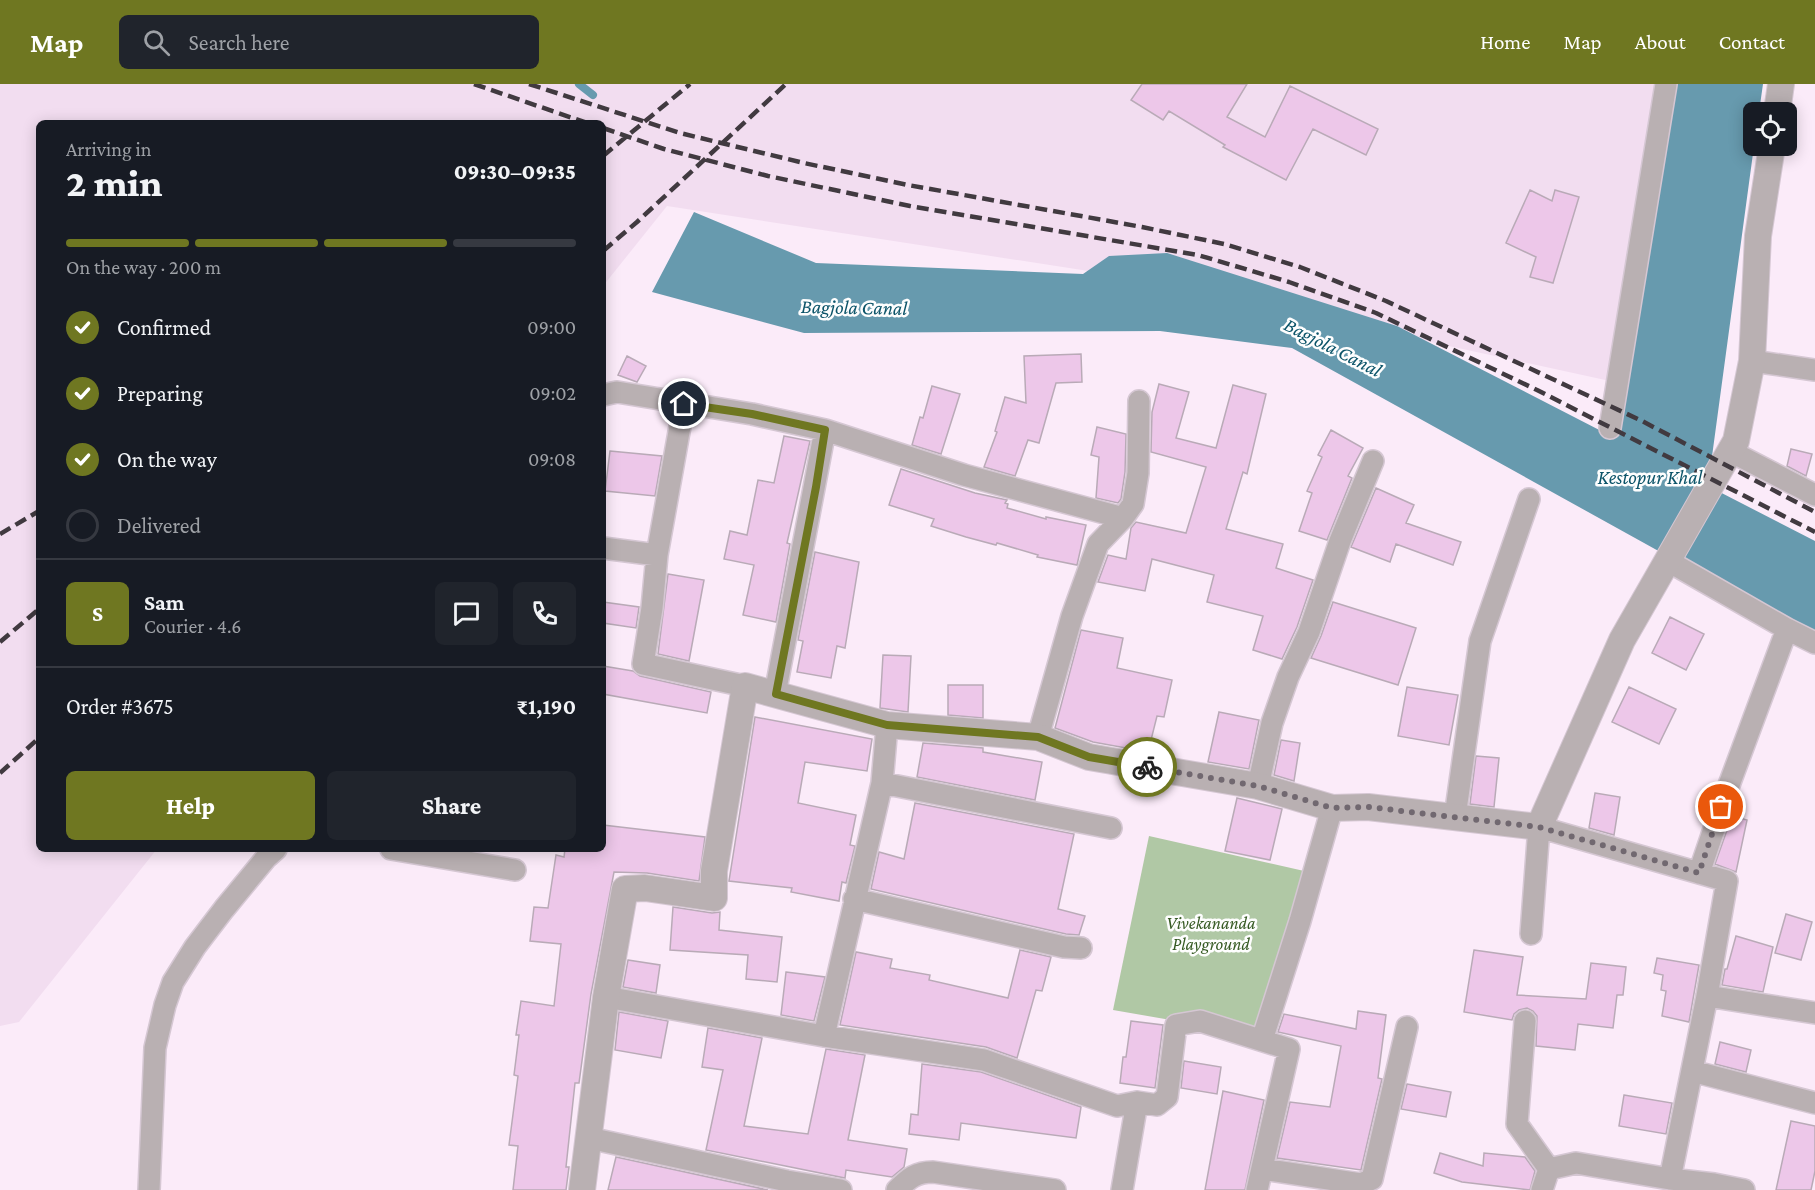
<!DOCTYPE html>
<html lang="en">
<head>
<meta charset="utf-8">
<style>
  :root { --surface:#171b24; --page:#20242c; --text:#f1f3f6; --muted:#9ea1a6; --line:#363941; --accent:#6f7721 }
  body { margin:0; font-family:"Crimson Pro",serif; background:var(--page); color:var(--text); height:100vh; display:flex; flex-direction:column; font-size:22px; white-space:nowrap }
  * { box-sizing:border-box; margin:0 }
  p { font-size:20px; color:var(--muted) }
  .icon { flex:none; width:33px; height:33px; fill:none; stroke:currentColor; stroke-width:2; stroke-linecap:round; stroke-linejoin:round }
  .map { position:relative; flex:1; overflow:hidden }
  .drawer { position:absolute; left:36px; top:36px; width:570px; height:732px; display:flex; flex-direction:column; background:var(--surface); border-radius:9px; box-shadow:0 3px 15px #0003 }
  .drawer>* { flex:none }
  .tools { position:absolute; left:1743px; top:18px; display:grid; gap:12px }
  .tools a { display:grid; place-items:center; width:54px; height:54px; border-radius:9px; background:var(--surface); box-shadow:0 3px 15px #0003; font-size:30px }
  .pin { position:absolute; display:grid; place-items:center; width:51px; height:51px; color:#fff; margin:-26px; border:3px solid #fff; border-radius:50%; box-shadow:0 2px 6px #0007 }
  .courier { position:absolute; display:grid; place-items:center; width:60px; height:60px; margin:-30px; border:4px solid #6f7721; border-radius:50%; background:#fff; color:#222; box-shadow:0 2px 8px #0007 }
  .headline em { font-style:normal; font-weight:800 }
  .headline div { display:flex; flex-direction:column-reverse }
  .headline { display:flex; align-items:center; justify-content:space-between; height:102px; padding:0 30px }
  h1 { font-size:39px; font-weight:800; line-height:45px }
  .bar { display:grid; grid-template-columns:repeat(4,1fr); gap:9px 6px; align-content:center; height:72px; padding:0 30px }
  .bar i { height:8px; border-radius:4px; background:var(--line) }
  .bar .selected { background:var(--accent) }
  .bar p { grid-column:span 4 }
  .line { display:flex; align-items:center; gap:15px; padding:0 30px; border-top:2px solid var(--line) }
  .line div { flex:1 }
  .round { display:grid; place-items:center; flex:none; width:63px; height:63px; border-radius:9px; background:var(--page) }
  ol { padding:0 30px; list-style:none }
  li { display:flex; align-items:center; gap:18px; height:66px }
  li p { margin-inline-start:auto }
  li .icon { padding:6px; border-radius:50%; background:var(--accent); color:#fff; stroke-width:4 }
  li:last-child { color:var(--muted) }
  li i { width:33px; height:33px; border:3px solid var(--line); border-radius:50% }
  .primary-button { display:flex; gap:12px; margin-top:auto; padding:12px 30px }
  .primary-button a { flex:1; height:69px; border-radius:9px; background:var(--accent); color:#fff; font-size:24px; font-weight:800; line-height:69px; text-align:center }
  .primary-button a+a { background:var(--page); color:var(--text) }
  header { display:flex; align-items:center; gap:36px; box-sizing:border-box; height:84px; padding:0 30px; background:var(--accent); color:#fff }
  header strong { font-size:28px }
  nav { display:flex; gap:33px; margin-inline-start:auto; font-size:21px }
  .search { width:420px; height:54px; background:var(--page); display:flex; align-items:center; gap:15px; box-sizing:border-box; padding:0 21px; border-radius:9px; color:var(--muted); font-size:22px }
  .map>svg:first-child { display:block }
  .built { fill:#f2ddf0 }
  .green { fill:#b0c8a5 }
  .water { fill:#679aae }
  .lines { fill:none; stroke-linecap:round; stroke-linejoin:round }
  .stream { stroke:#679aae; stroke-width:8 }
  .building { fill:#edc7e9; stroke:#b9aab7; stroke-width:1.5 }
  .minor-casing { stroke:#d5c7d3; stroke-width:24 }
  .tertiary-casing { stroke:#d5c7d3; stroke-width:28 }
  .minor { stroke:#b9b0b2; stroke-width:21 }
  .tertiary { stroke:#b9b0b2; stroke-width:26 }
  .rail { stroke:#413a40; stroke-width:4.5; stroke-dasharray:12 6; stroke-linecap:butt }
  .done { stroke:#716870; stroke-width:6; stroke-dasharray:0 10.8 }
  .route { stroke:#6f7721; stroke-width:8 }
  .labels { text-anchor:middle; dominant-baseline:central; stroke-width:5; stroke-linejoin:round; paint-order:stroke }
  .park-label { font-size:18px; font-style:italic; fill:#365a23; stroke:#fefefe }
  .water-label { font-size:20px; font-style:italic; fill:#0c5469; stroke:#fefefe }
</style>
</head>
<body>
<header>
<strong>Map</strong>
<div class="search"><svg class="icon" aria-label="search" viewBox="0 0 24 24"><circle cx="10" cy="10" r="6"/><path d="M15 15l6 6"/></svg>Search here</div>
<nav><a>Home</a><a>Map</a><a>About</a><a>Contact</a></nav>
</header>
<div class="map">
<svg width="1815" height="1106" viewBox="0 0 1815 1106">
  <rect width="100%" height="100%" fill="#fbebf9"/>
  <path class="built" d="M0,0H1670L1619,299L1140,195L667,122L603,202V39H39V765H157L19,938L0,942Z"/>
  <path class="green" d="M1149,752L1313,789L1263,952L1113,926Z"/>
  <path class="water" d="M1669,0H1763L1759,28H1754V62L1708,402L1815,457V551L1765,526L1292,264L1160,247L804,249L652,208L694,128L816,179L1083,190L1109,172L1167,169L1397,242L1609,351Z"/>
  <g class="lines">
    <path class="stream" d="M579,0L593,11"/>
  </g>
  <path class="building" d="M1142,0H1247L1227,33L1265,53L1290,2L1378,45L1366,71L1313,45L1286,96L1223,63L1225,61L1169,27L1163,36L1131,16Z
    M1530,106L1552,117L1555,106L1579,113L1553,199L1530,193L1536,173L1506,159Z
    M1081,270L1082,298L1056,299L1039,359L1028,356L1015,392L984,383L997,348L995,347L1005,313L1026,319L1024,272Z
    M627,272L646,282L637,298L618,291Z
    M1159,300L1189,308L1176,354L1216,364L1233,301L1266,310L1247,390L1243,388L1226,445L1283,460L1276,484L1313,496L1297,543L1282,575L1253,566L1263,532L1207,518L1214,491L1152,475L1145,507L1098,498L1108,471L1126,475L1131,444L1136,438L1186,449L1206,383L1151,368L1152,328Z
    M932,302L960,310L941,370L912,361L920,333L923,334Z
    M1097,343L1126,350L1125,388L1121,415L1118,419L1096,414L1099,373L1091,371Z
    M1331,346L1363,364L1348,392L1352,394L1327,456L1299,447L1312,409L1307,407L1322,373L1318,371Z
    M784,352L810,357L787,459L790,460L776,538L743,531L754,481L724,475L730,447L747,451L758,396L774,399Z
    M1791,365L1812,370L1806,392L1787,382Z
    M610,367L662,372L655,412L605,407Z
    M901,385L975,409L1007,416L1005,419L1008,420L1007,424L1046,435V433L1086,441L1077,481L1037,473L1038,471L997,459L996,461L966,453L931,442L934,435L889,421Z
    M1376,404L1414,421L1406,439L1461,458L1453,481L1396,460L1390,478L1351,463Z
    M815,468L859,478L845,564L837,562L831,594L797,588L803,557L798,556Z
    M668,490L704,496L689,577L658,570Z
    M603,518L639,523L636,544L603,539Z
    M1333,518L1416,544L1398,601L1311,574L1321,552Z
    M1670,533L1704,550L1686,586L1652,569Z
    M1081,546L1123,554L1117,584L1172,596L1164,633L1157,632L1148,668L1093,658L1055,644Z
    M883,571L911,572L908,628L880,624Z
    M603,582L633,587L640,592L711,608L707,629L603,610Z
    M948,601H983V634L948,631Z
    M1407,603L1458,611L1449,661L1398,652Z
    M1629,603L1676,625L1659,660L1612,638Z
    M1219,628L1259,636L1249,685L1208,678Z
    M755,633L872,655L867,687L805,678L798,719L856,731L850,761L855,762L846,799L842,798L839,817L791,808L792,804L729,797Z
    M1281,656L1300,659L1294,697L1274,691Z
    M923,659L983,664V668L1042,678L1035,716L917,693Z
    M1476,672L1499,674L1494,723L1470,720Z
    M1595,709L1620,713L1614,751L1589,744Z
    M1237,714L1282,725L1270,776L1225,767Z
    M915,719L1074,750L1058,825L1085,832L1079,851L1066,850L871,805L879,768L904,775Z
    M1732,732L1747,736L1736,788L1715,780Z
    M603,741L705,753L699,797L647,789L614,788L591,910L579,999H575L566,1083H569L566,1106H513L518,1062L509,1061L518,992L514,991L519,951H516L521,917L554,922L561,860L530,857L534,823L548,824L556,771L564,773L565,765H603Z
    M673,823L712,829L720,828L719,846L782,853L777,898L746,895L748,871L670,866Z
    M1786,830L1812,838L1801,876L1775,869Z
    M1736,852L1773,863L1763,908L1722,901L1725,885H1727Z
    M1020,866L1051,873L1042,907L1036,906L1017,974L986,963L840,941L856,868L892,875L890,884L930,891L929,896L1008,914Z
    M1474,866L1523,873L1517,911L1586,915L1591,879L1626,883L1623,911H1617L1613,944L1578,940L1575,966L1536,962L1537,932L1533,927L1527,924L1519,926L1514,930L1512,936L1464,928Z
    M1657,874L1699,881L1689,938L1662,932L1666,907L1661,906L1663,891L1654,889Z
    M628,876L660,881L656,909L623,903Z
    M786,888L825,893L814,937L781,931Z
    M1358,927L1386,931L1378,994L1382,995L1361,1086L1277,1074L1290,1018L1330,1023L1341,962L1278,948L1284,930L1356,945Z
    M619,928L668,937L661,974L615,966Z
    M1131,937L1163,941L1155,1004L1120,999L1123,973H1126Z
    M708,944L762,954L744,1042L808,1050L826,965L865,971L848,1056L907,1065L904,1083L892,1093L846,1086L845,1094L706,1066L723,986L702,983Z
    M1720,958L1751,966L1746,988L1715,980Z
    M1184,977L1221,983L1217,1010L1181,1004Z
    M922,980L981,988L1081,1023L1076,1054L961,1039L959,1056L909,1050L911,1030L918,1031Z
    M1407,1000L1451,1008L1446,1033L1401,1025Z
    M1223,1007L1264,1016L1245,1106H1205Z
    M1624,1011L1672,1019L1666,1050L1619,1042Z
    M1791,1037L1815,1042V1087L1811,1106H1776Z
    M1440,1069L1483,1082L1484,1069L1525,1073L1535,1087L1530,1106L1462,1098L1434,1089Z
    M616,1073L768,1106H608Z"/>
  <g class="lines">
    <defs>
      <path id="minor" d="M1752,277L1815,286
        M603,311L617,308L752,330L825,346L964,391L1123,434
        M684,320L657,471L652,524L643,580L745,602
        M1610,344L1666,0
        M1730,367L1815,411
        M603,464L657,471
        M1668,477L1787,545
        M775,610L825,346
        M1038,653L1072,532L1098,460L1123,434L1133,420L1138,389L1139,317
        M882,699L1111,744
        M1258,702L1272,639L1288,593L1309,548L1340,457L1373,377
        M1455,733L1480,557L1529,415
        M391,765L515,786
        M1699,789L1729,701L1787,545L1815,559
        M854,815L1064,863L1081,864
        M1531,850L1539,743L1727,797L1707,912L1670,1095L1714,1100L1744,1106
        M1707,912L1815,929
        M606,913L824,952L984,976L1117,1022L1137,1018L1157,1021L1167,1013L1176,941L1200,937L1289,965L1257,1106
        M1525,937L1517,1040L1549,1085
        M824,952L882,699L887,641
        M1262,956L1300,837L1332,724
        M1692,987L1815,1019
        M589,1054L787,1097L841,1106
        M1262,1085L1361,1100L1372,1095L1407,943
        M149,1106L155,964L165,921L173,898L195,863L224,825L266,774L276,765
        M897,1106C909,1094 916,1088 933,1088L1055,1106
        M1122,1106L1137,1018
        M1542,1106L1549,1085L1576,1079L1670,1095"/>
      <path id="tertiary" d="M1777,28L1781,0
        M582,1106L606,913L625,805L645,804L714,814V787L745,602L887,641L1038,653L1089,673L1258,702L1332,724L1368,723L1539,743L1622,556L1736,357L1752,277L1758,152L1772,62"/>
    </defs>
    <use href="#minor" class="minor-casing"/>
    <use href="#tertiary" class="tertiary-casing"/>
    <use href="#minor" class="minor"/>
    <use href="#tertiary" class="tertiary"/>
    <path class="rail" d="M474,0L587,39
      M529,0L680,49L804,79L908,101L1142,143L1224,160L1300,183L1386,217L1642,337L1815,428
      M603,44L664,65L768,92L910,122L1198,171L1289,198L1376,229L1537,306L1815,448
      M603,72L690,0
      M603,167L637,138L786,0
      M0,450L39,427
      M0,558L39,525
      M0,689L39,654"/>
  </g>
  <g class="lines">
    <path class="done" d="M1147,683L1258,702L1332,724L1368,723L1539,743L1699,789L1721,723"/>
    <path class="route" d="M684,320L752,330L825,346L816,403L776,610L887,641L1038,653L1089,673L1147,683"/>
  </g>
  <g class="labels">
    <g class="park-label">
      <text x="1211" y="839">Vivekananda<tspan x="1211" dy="21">Playground</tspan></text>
    </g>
    <g class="water-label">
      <text transform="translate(854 223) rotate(1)">Bagjola Canal</text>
      <text transform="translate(1333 263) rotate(27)">Bagjola Canal</text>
      <text x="1650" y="393">Kestopur Khal</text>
    </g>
  </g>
</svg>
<div class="tools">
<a><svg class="icon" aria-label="locate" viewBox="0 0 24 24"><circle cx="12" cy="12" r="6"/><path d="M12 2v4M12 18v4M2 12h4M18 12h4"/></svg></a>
</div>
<div class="pin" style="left:1721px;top:723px;background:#ea580c"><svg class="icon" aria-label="bag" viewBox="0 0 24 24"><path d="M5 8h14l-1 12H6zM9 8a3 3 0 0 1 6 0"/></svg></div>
<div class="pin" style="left:684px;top:320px;background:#1f2937"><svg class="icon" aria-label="home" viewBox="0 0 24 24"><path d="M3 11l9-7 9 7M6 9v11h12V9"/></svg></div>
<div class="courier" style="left:1147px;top:683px"><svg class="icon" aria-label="bike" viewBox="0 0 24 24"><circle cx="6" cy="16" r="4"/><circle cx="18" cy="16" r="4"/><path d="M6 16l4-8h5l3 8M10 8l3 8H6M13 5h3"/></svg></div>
<section class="drawer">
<div class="headline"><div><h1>2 min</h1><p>Arriving in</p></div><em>09:30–09:35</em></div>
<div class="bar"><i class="selected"></i><i class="selected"></i><i class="selected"></i><i></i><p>On the way · 200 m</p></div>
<ol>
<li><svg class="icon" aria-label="check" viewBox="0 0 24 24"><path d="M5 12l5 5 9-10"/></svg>Confirmed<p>09:00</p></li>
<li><svg class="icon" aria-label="check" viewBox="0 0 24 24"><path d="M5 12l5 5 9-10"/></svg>Preparing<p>09:02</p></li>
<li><svg class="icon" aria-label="check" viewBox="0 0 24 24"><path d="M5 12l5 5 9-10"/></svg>On the way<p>09:08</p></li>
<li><i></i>Delivered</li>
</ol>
<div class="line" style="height:108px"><b class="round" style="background:var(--accent);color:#fff">S</b><div><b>Sam</b><p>Courier · 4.6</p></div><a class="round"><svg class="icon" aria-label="chat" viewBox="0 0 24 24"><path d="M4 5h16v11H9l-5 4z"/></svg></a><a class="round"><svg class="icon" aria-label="phone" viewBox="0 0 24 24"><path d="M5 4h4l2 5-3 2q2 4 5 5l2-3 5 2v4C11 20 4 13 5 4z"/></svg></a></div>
<div class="line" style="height:78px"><div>Order #3675</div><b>₹1,190</b></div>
<div class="primary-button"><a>Help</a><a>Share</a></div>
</section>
</div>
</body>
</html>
